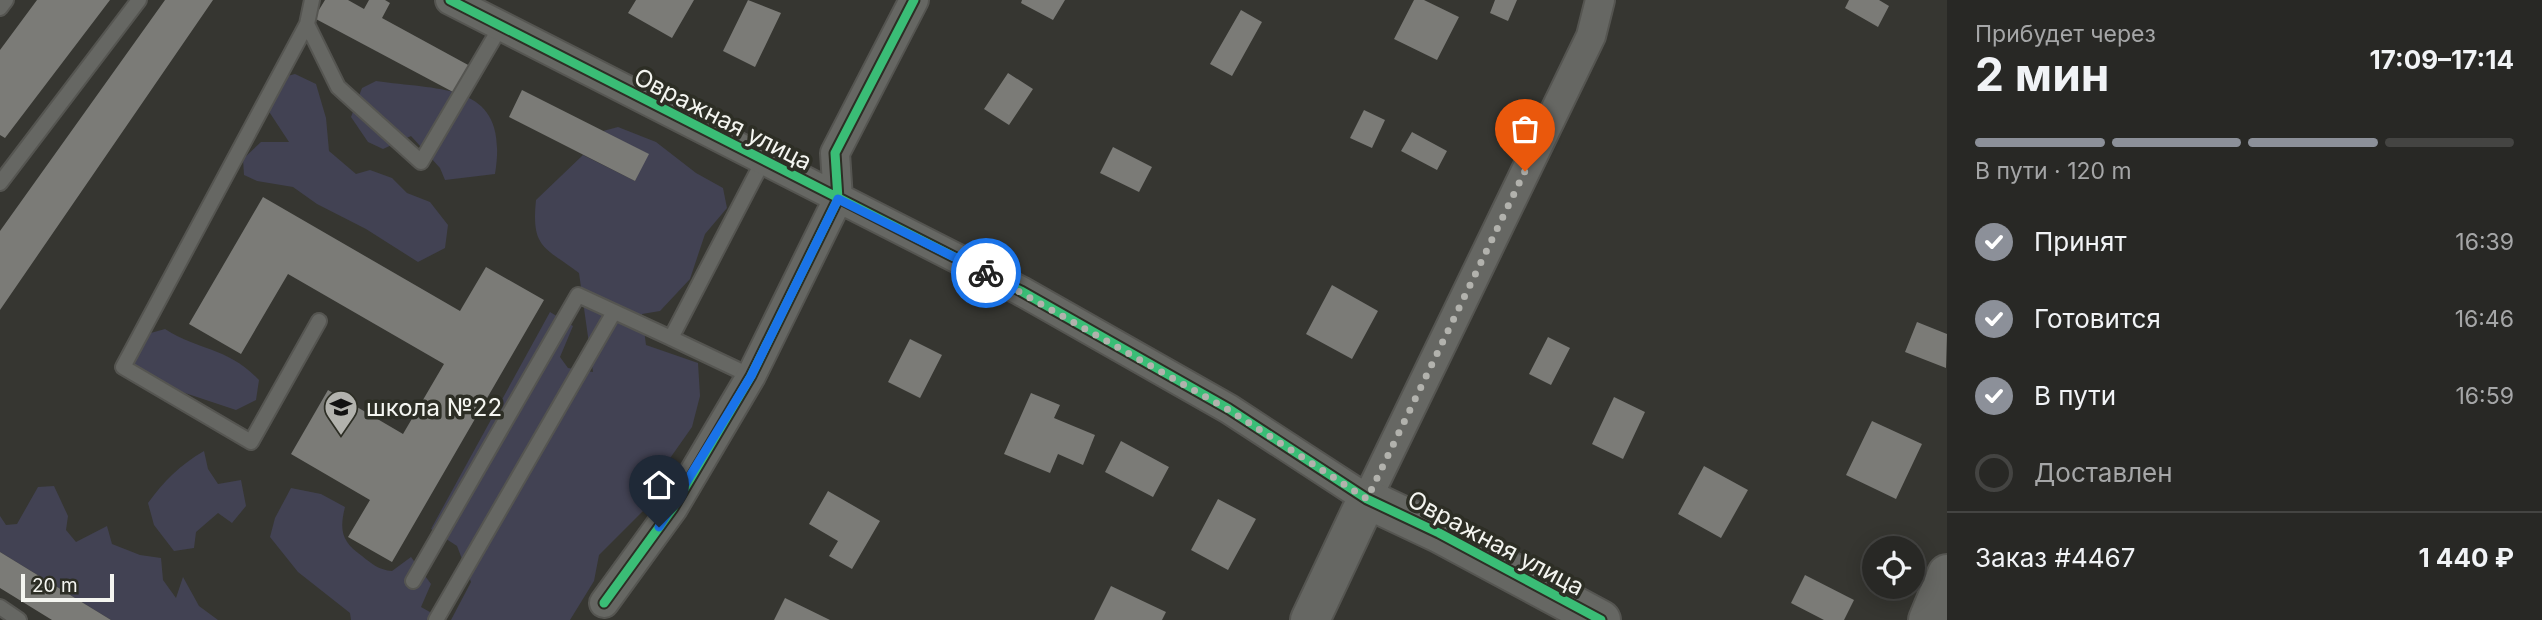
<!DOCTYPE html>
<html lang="ru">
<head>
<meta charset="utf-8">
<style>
  :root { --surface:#282825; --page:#343432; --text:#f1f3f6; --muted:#a5a6a7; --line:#444442; --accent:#8c9099 }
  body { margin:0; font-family:Inter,sans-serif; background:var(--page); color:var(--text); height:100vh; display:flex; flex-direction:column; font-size:26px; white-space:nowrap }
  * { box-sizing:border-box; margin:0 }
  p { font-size:23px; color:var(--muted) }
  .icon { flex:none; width:38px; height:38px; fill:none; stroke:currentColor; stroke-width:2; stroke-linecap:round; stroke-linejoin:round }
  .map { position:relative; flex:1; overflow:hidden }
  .drawer { display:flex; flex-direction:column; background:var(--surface); width:595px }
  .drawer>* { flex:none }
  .buttons { position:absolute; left:1862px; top:536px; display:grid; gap:14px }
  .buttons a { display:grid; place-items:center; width:63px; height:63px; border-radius:50%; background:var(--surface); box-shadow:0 4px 18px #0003,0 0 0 2px var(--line); font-size:35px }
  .scale { position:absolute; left:21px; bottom:18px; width:93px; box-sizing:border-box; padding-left:7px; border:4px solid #f4f5f0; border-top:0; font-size:19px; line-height:24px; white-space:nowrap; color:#f4f5f0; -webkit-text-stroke:5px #2d2e25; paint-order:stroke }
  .pin { position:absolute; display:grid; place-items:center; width:60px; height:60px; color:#fff; margin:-72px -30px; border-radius:50% 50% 50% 0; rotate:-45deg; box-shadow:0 0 7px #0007 }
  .pin .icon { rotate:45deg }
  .courier { position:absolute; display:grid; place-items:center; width:70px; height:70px; margin:-35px; border:5px solid #1a73e8; border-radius:50%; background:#fff; color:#222; box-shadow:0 2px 9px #0007 }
  .summary em { font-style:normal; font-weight:700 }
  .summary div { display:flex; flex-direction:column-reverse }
  .summary { display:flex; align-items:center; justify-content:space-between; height:119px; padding:0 28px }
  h1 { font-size:46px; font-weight:700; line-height:52px }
  .bar { display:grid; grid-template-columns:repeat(4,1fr); gap:10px 7px; align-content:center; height:84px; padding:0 28px }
  .bar i { height:9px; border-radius:5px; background:var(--line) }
  .bar .selected { background:var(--accent) }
  .bar p { grid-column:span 4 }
  .line { display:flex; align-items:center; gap:18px; padding:0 28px; border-top:2px solid var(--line) }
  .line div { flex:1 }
  ol { padding:0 28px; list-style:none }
  li { display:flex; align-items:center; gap:21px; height:77px }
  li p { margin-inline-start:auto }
  li .icon { padding:7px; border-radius:50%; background:var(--accent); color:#fff; stroke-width:4 }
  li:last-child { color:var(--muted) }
  li i { width:38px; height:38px; border:4px solid var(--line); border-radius:50% }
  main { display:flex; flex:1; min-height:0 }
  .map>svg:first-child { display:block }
  .green { fill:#424253 }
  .building { fill:#7b7b77 }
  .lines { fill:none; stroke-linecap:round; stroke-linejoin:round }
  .lane-casing { stroke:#555551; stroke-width:18 }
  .street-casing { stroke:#555551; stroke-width:32 }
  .secondary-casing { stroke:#555551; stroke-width:42 }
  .lane { stroke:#666763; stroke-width:14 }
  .street { stroke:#666763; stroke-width:28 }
  .secondary { stroke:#666763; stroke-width:38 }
  .cycleway-casing { stroke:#2d2e25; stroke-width:13 }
  .cycleway { stroke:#3abd76; stroke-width:9 }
  .done { stroke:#b2b2ad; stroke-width:7; stroke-dasharray:0 12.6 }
  .route { stroke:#1a73e8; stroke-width:9 }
  .labels { text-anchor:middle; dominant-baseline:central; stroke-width:7; stroke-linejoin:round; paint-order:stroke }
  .street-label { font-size:24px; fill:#f4f5f0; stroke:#2d2e25 }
  .poi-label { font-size:24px; fill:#f4f5f0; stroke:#2d2e25; text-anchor:start }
</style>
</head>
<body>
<main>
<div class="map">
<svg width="1947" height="620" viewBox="0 0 1947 620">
  <rect width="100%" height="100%" fill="#363631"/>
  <path class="green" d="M295,74L316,84L326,118L329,151L356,174L370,170L392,178L407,193L430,202L448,225L445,248L418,262L366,229L317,204L293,187L257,181L244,175L243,159L261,142H289L264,104L272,80Z
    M376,81C444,91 510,82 495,174L445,180L440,168L411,136L383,149L368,142L351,117L362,88Z
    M618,127L656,142L696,173L723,188L727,208L705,234L690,279L660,311L642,314L646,345L698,363L700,396L692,427L661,471L651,503L599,555L594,581L570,620H451L471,582L457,546L431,529L550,312L573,326L560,357L568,368L593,372L579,273C545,247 531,249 536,200L583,155L635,181L648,154L603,131Z
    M165,329C199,351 228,347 259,380L256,400L236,410L173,389L131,364L140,336Z
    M204,451L208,469L218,484L241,480L246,506L232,523L218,513L196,532L194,548L174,551L154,525L148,503C164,481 180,465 204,451Z
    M54,486L68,516L66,530L76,542L107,526L112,544L140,555L161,558L163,580L176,598L183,577L199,606L218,620H111L0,552V516L6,525L17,524L38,487Z
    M291,488L321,494L345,507C339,531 342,542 362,556C372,564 379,570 392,571L411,557L431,584L421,607L444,620H351L350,613L298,572L270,537L275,518Z"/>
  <path class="building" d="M37,0H110L5,138L0,135V50Z
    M165,0H213L0,310V231Z
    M325,0H348L364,9L369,0H385L390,3L382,18L470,66L453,92L314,18Z
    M636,0H694L672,38L628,13Z
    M748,0L781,13L755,67L723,51Z
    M1022,0H1065L1053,20L1021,3Z
    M1414,0H1424L1459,17L1437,60L1394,39Z
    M1495,0H1517L1508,21L1490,13Z
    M1849,0H1879L1889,6L1878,27L1845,8Z
    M1241,10L1262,22L1232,76L1210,64Z
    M1008,73L1033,89L1009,125L984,109Z
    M522,90L649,154L635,181L509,117Z
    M1364,110L1385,120L1372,148L1350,138Z
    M1412,132L1447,151L1437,170L1401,151Z
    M1113,147L1152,167L1139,192L1100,173Z
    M263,197L460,311L486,267L544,300L392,562L348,537L370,500L291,454L328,390L403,434L444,364L288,274L241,354L189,324Z
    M1332,285L1378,311L1352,359L1306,334Z
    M1917,322L1947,334L1946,368L1905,352Z
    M1548,337L1570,348L1551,385L1529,374Z
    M910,339L942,355L920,398L888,382Z
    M1031,393L1060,405L1054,418L1095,435L1083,465L1058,454L1050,473L1004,454Z
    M1614,397L1645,412L1623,459L1592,444Z
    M1872,421L1922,444L1896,499L1846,475Z
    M1121,441L1169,467L1153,497L1105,472Z
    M1704,466L1748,490L1721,538L1678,514Z
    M828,491L880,521L852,569L829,556L838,541L809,524Z
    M1218,499L1256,519L1228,570L1191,550Z
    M0,552L111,620H52L0,588Z
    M1805,575L1854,600L1844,620H1824L1791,603Z
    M1111,586L1166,612L1162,620H1094Z
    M785,598L830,620H774Z"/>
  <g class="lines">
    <defs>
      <path id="lane" d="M312,0L307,24L338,87L421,162L501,26
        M0,8L6,0
        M307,24L123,367L251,442L319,321
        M0,183L139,0
        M671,338L751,376
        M413,581L578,295L671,338L763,161
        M0,607L19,620
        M436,620L614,312"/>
      <path id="street" d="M450,0L1021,291L1229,409L1367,499L1591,36L1600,0
        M604,603L673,508L751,376L838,199L835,153L914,0"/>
      <path id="secondary" d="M1310,620L1367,499L1439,533L1601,620
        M1928,620L1947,574"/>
    </defs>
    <use href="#lane" class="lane-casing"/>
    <use href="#street" class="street-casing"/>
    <use href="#secondary" class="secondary-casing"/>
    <use href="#lane" class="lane"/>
    <use href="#street" class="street"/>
    <use href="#secondary" class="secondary"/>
    <defs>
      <path id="cycleway" d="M450,0L1021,291L1229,409L1367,499L1439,533L1601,620
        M604,603L673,508L751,376L838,199L835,153L914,0"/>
    </defs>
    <use href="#cycleway" class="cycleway-casing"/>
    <use href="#cycleway" class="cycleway"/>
  </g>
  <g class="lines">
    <path class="done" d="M986,273L1229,410L1367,499L1525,171"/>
    <path class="route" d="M659,527L751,376L838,199L986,273"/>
  </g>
  <defs>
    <symbol id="school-pin" viewBox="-11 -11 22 30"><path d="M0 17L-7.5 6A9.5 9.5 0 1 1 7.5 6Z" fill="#b2b2ad" stroke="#2d2e25"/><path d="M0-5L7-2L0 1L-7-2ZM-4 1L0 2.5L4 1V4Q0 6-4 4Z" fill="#111"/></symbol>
  </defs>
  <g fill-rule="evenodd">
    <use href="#school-pin" x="322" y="388" width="38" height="52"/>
  </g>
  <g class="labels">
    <g class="street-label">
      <text transform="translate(723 119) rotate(27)">Овражная улица</text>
      <text transform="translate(1496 543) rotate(28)">Овражная улица</text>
    </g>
    <g class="poi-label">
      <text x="366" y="407">школа №22</text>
    </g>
  </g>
</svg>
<div class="buttons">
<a><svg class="icon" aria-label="locate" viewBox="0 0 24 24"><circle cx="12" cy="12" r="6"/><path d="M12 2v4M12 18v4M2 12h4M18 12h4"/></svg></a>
</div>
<div class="scale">20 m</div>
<div class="pin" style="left:1525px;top:171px;background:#ea580c"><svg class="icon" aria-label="bag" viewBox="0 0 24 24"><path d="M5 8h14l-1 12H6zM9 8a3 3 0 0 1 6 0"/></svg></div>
<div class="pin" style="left:659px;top:527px;background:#1f2937"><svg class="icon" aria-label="home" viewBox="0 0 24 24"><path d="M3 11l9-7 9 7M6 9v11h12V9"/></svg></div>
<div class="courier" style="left:986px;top:273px"><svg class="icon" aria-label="bike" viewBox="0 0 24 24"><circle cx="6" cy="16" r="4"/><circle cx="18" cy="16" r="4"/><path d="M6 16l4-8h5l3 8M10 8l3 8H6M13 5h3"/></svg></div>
</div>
<section class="drawer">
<div class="summary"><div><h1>2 мин</h1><p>Прибудет через</p></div><em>17:09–17:14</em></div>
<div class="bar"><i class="selected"></i><i class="selected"></i><i class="selected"></i><i></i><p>В пути · 120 m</p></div>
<ol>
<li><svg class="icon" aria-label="check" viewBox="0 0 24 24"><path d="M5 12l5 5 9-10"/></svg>Принят<p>16:39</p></li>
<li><svg class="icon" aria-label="check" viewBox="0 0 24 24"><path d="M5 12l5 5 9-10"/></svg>Готовится<p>16:46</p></li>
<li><svg class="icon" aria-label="check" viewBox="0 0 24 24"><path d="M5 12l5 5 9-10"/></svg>В пути<p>16:59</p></li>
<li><i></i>Доставлен</li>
</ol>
<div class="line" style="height:91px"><div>Заказ #4467</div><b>1 440 ₽</b></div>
</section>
</main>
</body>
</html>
